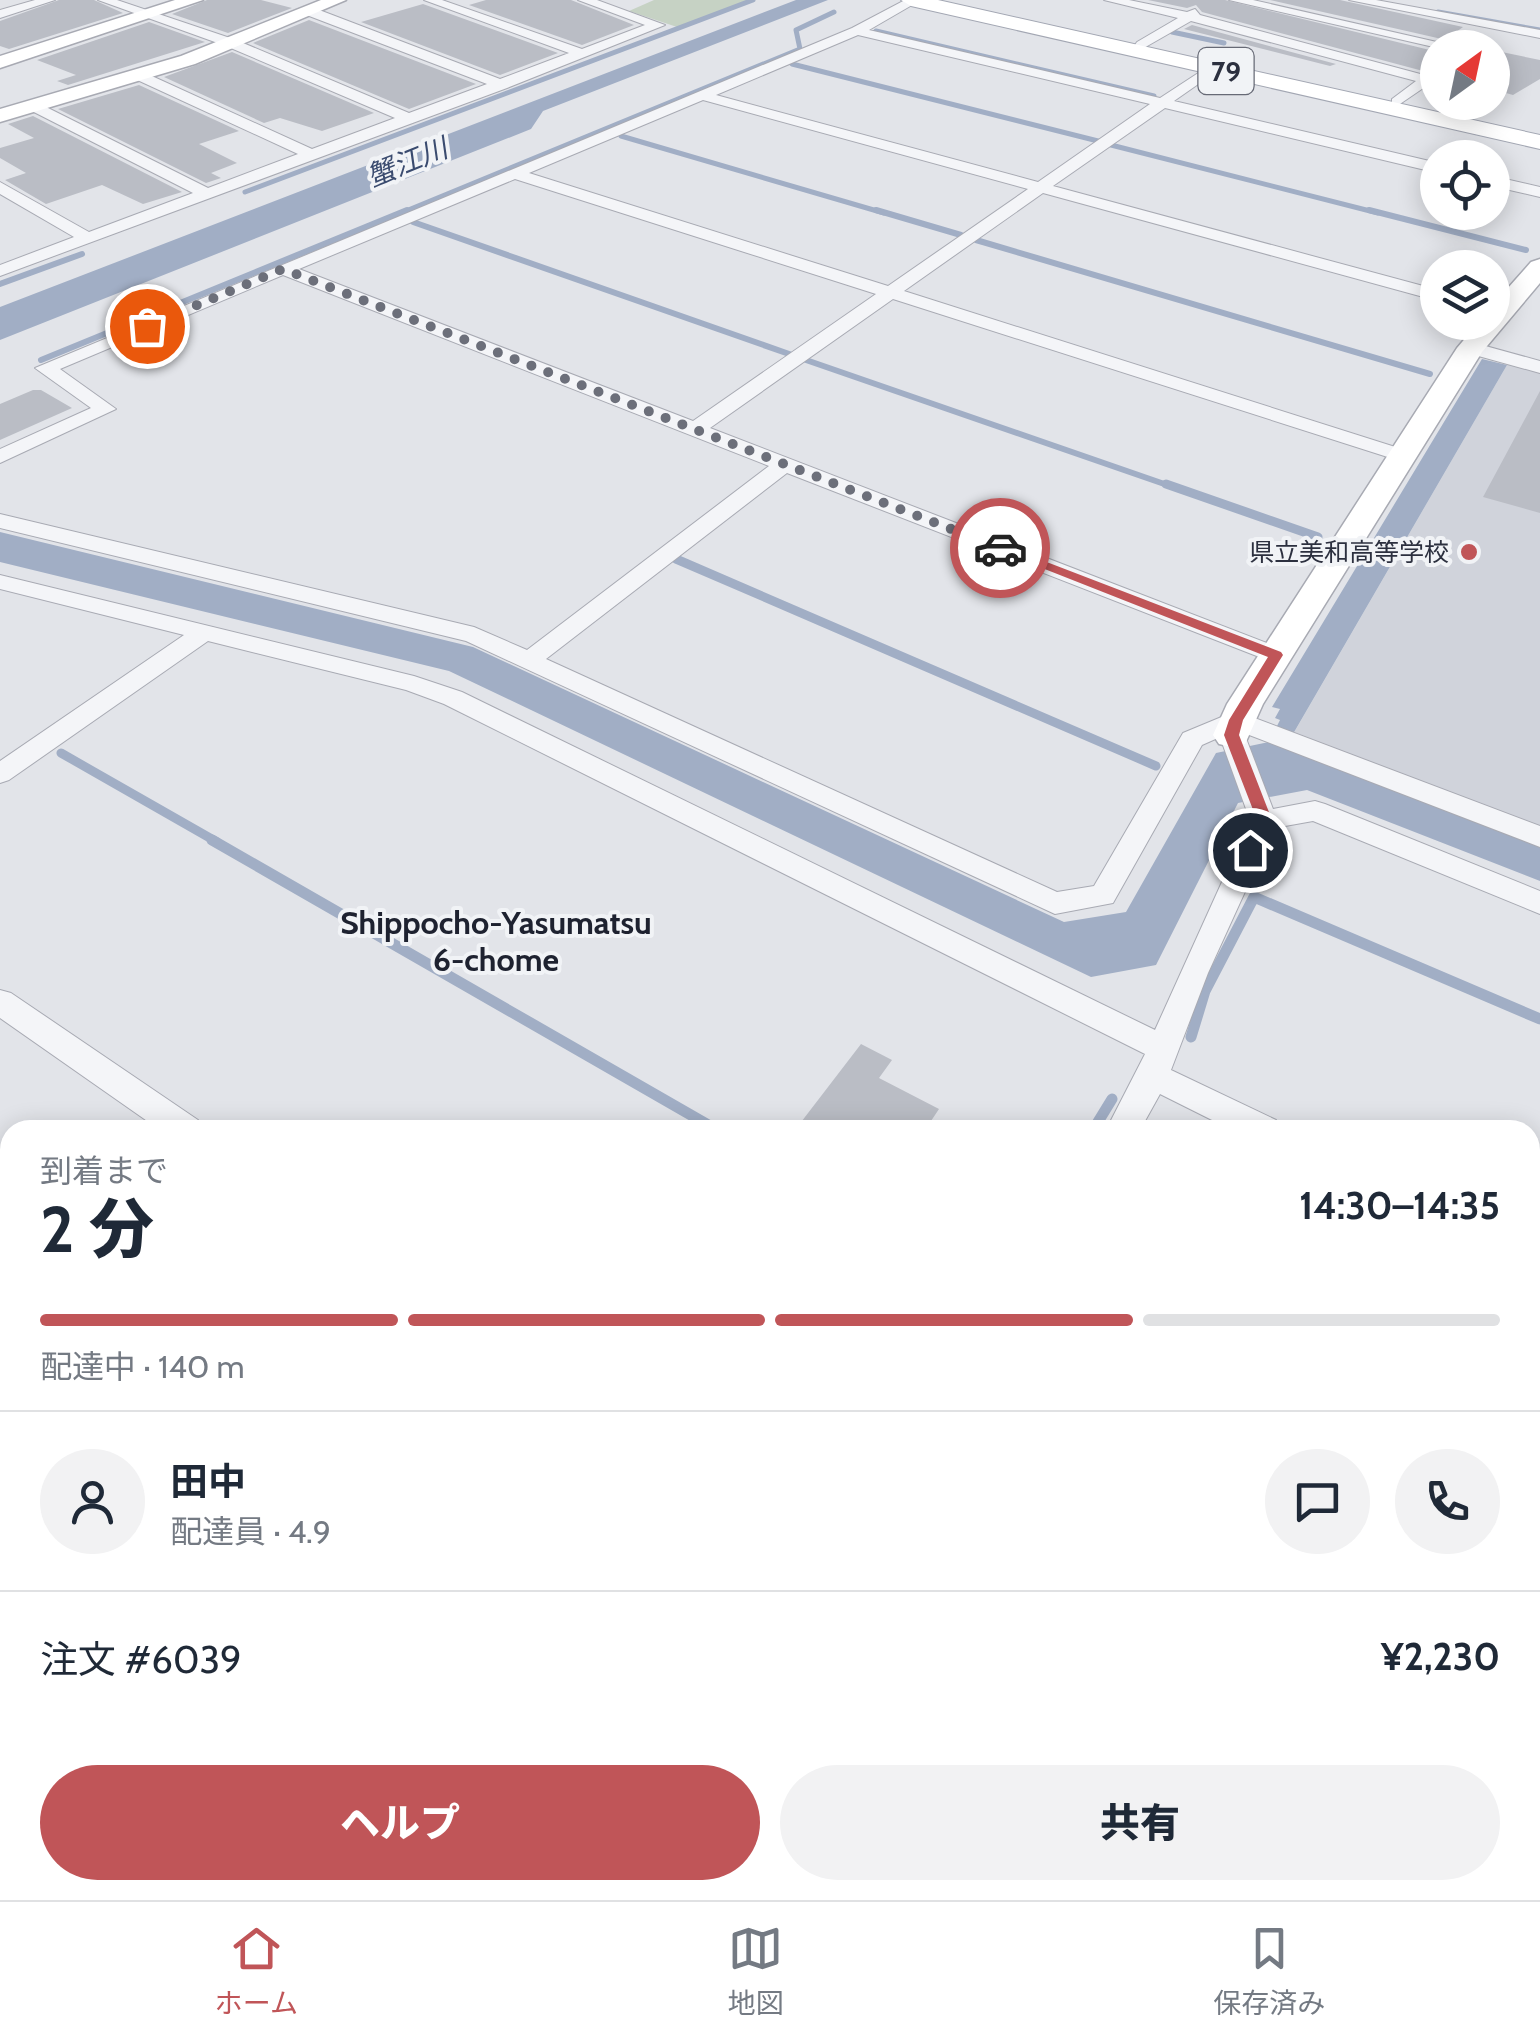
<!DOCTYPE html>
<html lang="ja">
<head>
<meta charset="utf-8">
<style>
  :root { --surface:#fff; --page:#f2f2f3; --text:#1f2937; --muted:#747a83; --line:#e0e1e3; --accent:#c05558 }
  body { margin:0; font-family:Cabin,"Noto Sans JP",sans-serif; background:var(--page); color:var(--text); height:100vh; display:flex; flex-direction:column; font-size:38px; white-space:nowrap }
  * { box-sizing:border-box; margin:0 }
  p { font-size:32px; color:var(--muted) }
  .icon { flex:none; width:55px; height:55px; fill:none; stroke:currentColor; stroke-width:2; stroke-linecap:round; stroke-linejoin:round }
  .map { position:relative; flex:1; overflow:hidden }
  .sheet { position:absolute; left:0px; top:1120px; width:1540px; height:780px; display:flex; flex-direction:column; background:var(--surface); border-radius:30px 30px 0 0; box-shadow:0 5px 25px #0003 }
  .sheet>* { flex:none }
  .needle { width:65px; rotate:33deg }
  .buttons { position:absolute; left:1420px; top:30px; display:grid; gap:20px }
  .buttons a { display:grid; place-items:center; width:90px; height:90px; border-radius:50%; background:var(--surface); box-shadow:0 5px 25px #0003; font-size:50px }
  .pin { position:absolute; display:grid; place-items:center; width:85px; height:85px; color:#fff; margin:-42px; border:5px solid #fff; border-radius:50%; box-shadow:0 2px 10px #0007 }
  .courier { position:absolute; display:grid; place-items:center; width:100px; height:100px; margin:-50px; border:8px solid #c05558; border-radius:50%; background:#fff; color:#222; box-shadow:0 2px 12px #0007 }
  .head em { font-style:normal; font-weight:800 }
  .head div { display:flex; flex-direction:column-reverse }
  .head { display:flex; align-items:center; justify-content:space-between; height:170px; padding:0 40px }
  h1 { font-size:65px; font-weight:800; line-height:75px }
  .bar { display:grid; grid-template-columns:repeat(4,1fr); gap:15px 10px; align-content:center; height:120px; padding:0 40px }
  .bar i { height:12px; border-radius:8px; background:var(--line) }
  .bar .selected { background:var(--accent) }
  .bar p { grid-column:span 4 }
  .line { display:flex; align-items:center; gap:25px; padding:0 40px; border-top:2px solid var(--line) }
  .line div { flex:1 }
  .round { display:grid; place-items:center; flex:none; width:105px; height:105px; border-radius:52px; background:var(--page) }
  .action { display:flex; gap:20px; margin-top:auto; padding:20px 40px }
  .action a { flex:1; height:115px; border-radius:60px; background:var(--accent); color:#fff; font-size:40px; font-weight:800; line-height:115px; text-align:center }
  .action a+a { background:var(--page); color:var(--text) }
  .tab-bar { display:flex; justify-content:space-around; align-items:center; height:140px; border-top:2px solid var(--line); background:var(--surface); font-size:28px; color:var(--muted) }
  .tab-bar a { display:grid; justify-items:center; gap:5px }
  .tab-bar .selected { color:var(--accent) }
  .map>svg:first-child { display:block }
  .built { fill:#d0d3db }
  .green { fill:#c6d2c4 }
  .water { fill:#a1aec5 }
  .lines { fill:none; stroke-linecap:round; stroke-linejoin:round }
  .stream-far4 { stroke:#a1aec5; stroke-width:5 }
  .stream-far3 { stroke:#a1aec5; stroke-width:6 }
  .stream-far2 { stroke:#a1aec5; stroke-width:9 }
  .stream-far1 { stroke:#a1aec5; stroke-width:11 }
  .stream { stroke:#a1aec5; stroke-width:14 }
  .building { fill:#babdc5 }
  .street-casing { stroke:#a8aab3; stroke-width:2 }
  .secondary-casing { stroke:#a8aab3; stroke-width:3 }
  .primary-casing { stroke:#a3a7b3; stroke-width:2 }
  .street { fill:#f4f5f8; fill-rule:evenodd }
  .secondary { fill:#fff; fill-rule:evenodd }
  .primary { fill:#fff; fill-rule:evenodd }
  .route { fill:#c05558 }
  .done { stroke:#6c6f7a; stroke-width:10; stroke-dasharray:0 18 }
  .poi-dot { fill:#c05558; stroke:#f1f3f6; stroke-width:4 }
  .labels { text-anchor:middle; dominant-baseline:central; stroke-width:8; stroke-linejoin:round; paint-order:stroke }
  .far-poi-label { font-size:25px; fill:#2c303f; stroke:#f1f3f6; text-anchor:end }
  .shield { fill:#f1f3f6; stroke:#676a76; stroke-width:2.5 }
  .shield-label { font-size:28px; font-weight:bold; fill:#2c303f }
  .far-water-label { font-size:28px; font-style:italic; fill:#3a4b6f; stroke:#f1f3f6 }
  .neighbourhood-label { font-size:32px; font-weight:bold; fill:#1e2230; stroke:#f1f3f6 }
</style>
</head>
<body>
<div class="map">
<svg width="1540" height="1900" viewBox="0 0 1540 1900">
  <rect width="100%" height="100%" fill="#e2e4e9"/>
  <path class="built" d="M1513,363L1540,371V831L1292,736L1507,365Z"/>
  <path class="green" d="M654,0H749L677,27L629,11Z"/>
  <path class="water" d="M796,0H828L543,111L531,129L0,340V307Z
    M1482,359L1507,365L1293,734L1276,728L1280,720L1275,718L1280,709L1272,707Z
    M0,532L473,647L1064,922L1126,912L1216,753L1269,742L1540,847V881L1307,790L1238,803L1156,965L1091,977L449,671L0,562Z"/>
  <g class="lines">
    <path class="stream-far4" d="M1438,12L1540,30
      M876,31L1154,96
      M1172,32L1224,43
      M792,64L1098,141
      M621,136L884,213
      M1111,145L1378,213
      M245,192L753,0
      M401,213L800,49L796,30L834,12"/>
    <path class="stream-far3" d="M876,210L961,235
      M1369,210L1526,250
      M413,222L792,355
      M976,240L1430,374
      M0,284L82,254
      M41,360L407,210
      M806,360L1173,487"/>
    <path class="stream-far2" d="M1166,484L1318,537
      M676,559L1156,766
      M61,753L217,842"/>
    <path class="stream-far1" d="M212,840L717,1130
      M1191,1037L1205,991L1254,897L1540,1019
      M1093,1130L1112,1099"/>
    <path class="stream" d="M0,1467L10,1476
      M1530,1601L1540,1607
      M480,1890L491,1900
      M647,1900L652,1890"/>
  </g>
  <path class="building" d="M59,0H94L123,13L9,49L0,46V21Z
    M207,0H261L292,8L228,33L172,14Z
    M486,0H571L634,25L582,45L469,5Z
    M1148,0H1225L1438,52V59L1423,71L1202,12L1196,5L1187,8Z
    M1270,0H1340L1463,27L1456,32L1461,33L1452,41L1455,42Z
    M423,4L558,53L500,75L361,22Z
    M309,20L476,84L409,109L253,43Z
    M149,22L205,42L68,85L57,81L76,75L37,60Z
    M1192,25L1336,64L1330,66L1184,29Z
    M1492,50L1540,60V79L1513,95L1492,89Z
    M232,52L374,113L322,131L280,118L264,123L164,77Z
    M139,85L239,131L199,144L237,163L211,173L221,178L206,183L58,109Z
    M33,116L182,192L143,204L102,185L46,204L5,180L26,173L0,158V148L34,138L8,124Z
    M33,390H41L72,408L0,440V404Z
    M1540,391V513L1483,497Z
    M861,1044L892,1060L879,1078L939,1109L925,1130H795Z"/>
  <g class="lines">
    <defs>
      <path id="street" d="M35,0H55L0,18V10Z
        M98,0H117L236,40L409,113L487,84L304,14V8H314L500,79L569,53L424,0H442L582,49L645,25L578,0H597L665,25L507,88L0,276V265L74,237L0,194V182L89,232L193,193L28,109V103H38L208,188L298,154L133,78V72H143L312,149L395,118L226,46Z
        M905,0L919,1L869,30L1160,98L1212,64L1217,65V71L1174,101L1438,163V173L1165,108L1053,186L1438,290V301L1043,193L904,291L1411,452L1415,456L1404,462L1397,460L893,299L710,428L1285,650L1288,655L1285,660H1267L787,473L546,659L1057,892L1094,886L1183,733L1236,711L1540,826V847L1244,733L1273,809L1315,801L1325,804L1540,891V914L1313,821L1274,828L1208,973L1171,1070L1276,1120L1281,1130H1232L1160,1094L1140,1130H1106L1145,1054L444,704L406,690L208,641L9,780L0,783V761L184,635L0,589V575L414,676L462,692L1155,1030L1250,820L1220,737L1202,745L1113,903L1055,914L466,641L0,528V514L474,627L527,650L769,466L283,275L60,369L116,409L0,463V449L91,408L35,368L852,28ZM858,35L1150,104L1038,182L716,95ZM703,100L1028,189L888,286L529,173ZM515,179L876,294L693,421L299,269Z
        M1104,0H1129L1187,12L1195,9L1200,15L1424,75L1438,67V78L1397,106L1392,105V99L1416,81L1191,21L1142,49L1135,45L1137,42L1178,18Z
        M1229,0H1253L1463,48H1438Z
        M1349,0H1376L1540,30V38Z
        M1492,176L1540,187V197L1492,186Z
        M1471,342L1540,361V373L1464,352V344Z
        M0,990L11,993L198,1120L203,1130H160L0,1018Z
        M1530,1245L1540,1249V1281L1530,1277Z
        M674,1890H722L718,1900H669Z
        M1265,1890H1321L1326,1900H1269Z"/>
      <path id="secondary" d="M175,0H203L0,68V56Z
        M321,0H346L195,64L0,122V109L181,56Z
        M1540,259V283L1482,352L1263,704L1245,744L1232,747L1219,744L1213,735L1227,704L1457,348L1479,322H1492V306L1531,262Z"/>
      <path id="primary" d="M901,0H938L1540,135V149L911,6Z"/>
    </defs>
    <use href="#street" class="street-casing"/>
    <use href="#secondary" class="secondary-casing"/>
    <use href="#primary" class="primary-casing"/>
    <use href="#street" class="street"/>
    <use href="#secondary" class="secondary"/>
    <use href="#primary" class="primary"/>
  </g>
  <path class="route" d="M1000,544L1281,652L1283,655L1243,720L1239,735L1272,820L1255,854L1250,856L1242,850L1257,820L1224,735L1229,720L1268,657L996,550Z"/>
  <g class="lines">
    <path class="done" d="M147,326L283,269L1000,548"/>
  </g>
  <circle class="poi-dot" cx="1469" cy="552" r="10"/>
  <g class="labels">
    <g class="far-poi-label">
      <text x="1449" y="552">県立美和高等学校</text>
    </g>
    <rect class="shield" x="1198.5" y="48" width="55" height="46" rx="8"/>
    <g class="shield-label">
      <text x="1226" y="71">79</text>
    </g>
    <g class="far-water-label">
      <text transform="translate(407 162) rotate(-22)">蟹江川</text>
    </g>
    <g class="neighbourhood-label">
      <text x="496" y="922">Shippocho-Yasumatsu<tspan x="496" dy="37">6-chome</tspan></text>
    </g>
  </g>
</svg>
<div class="buttons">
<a><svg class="needle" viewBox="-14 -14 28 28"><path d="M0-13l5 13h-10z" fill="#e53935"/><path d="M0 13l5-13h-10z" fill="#747a83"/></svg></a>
<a><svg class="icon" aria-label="locate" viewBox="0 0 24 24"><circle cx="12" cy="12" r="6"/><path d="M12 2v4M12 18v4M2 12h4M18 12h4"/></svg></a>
<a><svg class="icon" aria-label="layers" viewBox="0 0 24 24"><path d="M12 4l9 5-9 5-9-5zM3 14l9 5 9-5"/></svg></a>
</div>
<div class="pin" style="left:147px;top:326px;background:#ea580c"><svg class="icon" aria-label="bag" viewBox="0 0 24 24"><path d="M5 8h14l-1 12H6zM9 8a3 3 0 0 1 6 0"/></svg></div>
<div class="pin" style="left:1250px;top:850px;background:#1f2937"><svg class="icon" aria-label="home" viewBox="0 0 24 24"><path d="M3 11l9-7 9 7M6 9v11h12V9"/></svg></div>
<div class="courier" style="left:1000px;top:548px"><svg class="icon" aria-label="car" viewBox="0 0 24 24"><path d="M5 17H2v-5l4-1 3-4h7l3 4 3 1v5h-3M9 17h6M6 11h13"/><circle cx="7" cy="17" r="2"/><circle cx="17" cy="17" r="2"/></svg></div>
<section class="sheet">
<div class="head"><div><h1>2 分</h1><p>到着まで</p></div><em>14:30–14:35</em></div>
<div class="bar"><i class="selected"></i><i class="selected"></i><i class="selected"></i><i></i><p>配達中 · 140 m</p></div>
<div class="line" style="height:180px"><a class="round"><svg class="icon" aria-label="person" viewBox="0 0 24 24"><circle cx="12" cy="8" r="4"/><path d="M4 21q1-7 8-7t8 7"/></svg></a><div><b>田中</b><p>配達員 · 4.9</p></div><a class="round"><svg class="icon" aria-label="chat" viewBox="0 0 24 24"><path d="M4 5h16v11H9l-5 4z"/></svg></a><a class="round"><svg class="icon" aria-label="phone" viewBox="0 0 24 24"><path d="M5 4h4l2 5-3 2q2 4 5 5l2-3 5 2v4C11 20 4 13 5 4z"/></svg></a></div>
<div class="line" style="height:130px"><div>注文 #6039</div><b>¥2,230</b></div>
<div class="action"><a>ヘルプ</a><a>共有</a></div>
</section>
</div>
<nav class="tab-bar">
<a class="selected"><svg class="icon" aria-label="home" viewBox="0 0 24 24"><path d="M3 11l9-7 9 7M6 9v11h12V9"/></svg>ホーム</a>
<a><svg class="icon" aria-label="map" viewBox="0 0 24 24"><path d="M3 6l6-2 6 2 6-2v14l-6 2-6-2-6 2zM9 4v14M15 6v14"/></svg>地図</a>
<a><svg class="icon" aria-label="saved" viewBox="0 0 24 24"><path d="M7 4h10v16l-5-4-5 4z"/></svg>保存済み</a>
</nav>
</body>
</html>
